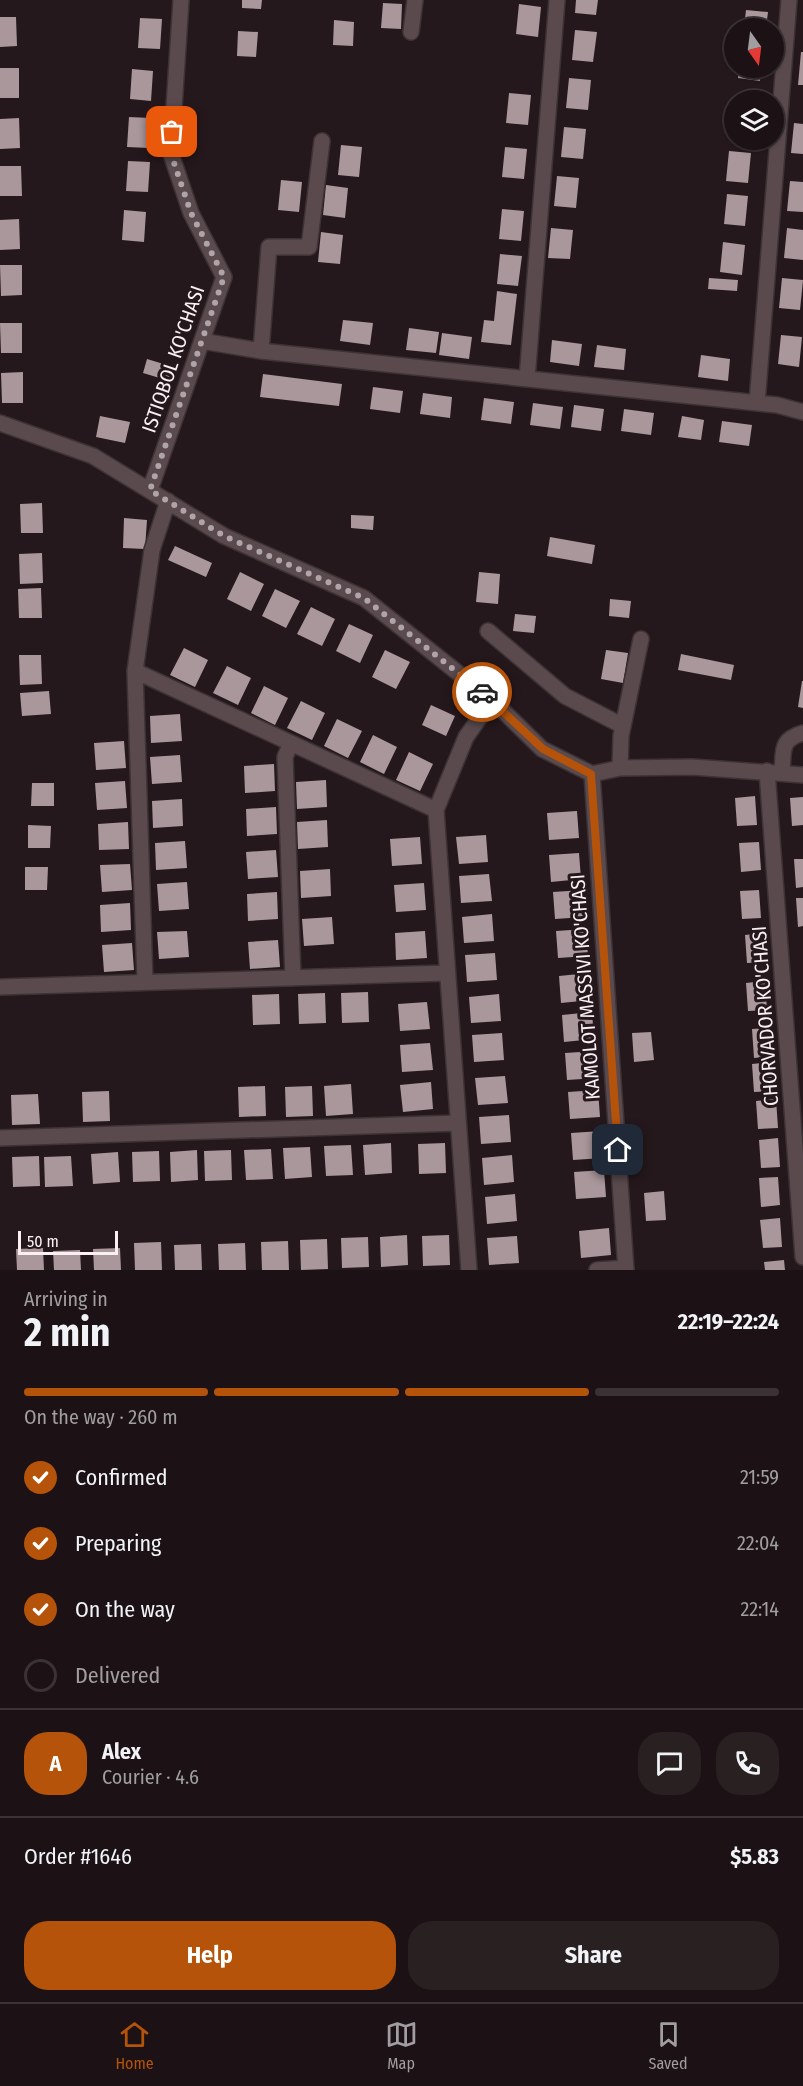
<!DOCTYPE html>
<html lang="en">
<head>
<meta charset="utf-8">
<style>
  :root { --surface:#1c1215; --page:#292022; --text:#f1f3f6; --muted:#a09ea0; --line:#3a3234; --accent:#b45309 }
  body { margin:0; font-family:"Fira Sans Condensed",sans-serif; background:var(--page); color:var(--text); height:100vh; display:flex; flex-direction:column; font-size:22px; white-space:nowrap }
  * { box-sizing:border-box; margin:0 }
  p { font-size:20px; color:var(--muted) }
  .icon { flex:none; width:33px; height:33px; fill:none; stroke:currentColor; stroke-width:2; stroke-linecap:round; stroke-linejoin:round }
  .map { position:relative; height:1270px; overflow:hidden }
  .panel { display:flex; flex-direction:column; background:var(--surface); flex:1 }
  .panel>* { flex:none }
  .needle { width:39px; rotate:166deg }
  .buttons { position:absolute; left:724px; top:18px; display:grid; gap:12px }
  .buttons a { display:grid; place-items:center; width:60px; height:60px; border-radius:50%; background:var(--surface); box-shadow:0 2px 4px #0004,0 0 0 2px var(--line); font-size:30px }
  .scale { position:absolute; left:18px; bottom:15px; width:100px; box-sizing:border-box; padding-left:6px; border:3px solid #faf0f3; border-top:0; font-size:16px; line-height:21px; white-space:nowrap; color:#faf0f3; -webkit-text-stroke:4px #25181c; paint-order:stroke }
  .pin { position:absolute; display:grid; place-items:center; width:51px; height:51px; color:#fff; margin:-26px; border-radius:12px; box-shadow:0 3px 9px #0006 }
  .courier { position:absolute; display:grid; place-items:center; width:60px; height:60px; margin:-30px; border:4px solid #b45309; border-radius:50%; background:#fff; color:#222; box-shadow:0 2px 8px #0007 }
  .head em { font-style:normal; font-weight:700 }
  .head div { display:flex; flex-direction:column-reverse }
  .head { display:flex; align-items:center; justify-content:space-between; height:102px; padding:0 24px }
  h1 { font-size:39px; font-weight:700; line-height:45px }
  .bar { display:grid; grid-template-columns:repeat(4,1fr); gap:9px 6px; align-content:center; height:72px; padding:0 24px }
  .bar i { height:8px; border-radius:4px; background:var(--line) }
  .bar .active { background:var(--accent) }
  .bar p { grid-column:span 4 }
  .line { display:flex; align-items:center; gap:15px; padding:0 24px; border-top:2px solid var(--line) }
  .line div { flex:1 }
  .round { display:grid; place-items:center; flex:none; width:63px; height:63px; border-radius:24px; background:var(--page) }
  ol { padding:0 24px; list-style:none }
  li { display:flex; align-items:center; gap:18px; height:66px }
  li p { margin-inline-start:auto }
  li .icon { padding:6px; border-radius:50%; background:var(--accent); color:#fff; stroke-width:4 }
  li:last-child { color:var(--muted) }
  li i { width:33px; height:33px; border:3px solid var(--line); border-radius:50% }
  .action { display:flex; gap:12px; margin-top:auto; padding:12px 24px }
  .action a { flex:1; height:69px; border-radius:24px; background:var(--accent); color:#fff; font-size:24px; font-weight:700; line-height:69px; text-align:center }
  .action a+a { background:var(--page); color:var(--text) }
  .dock { display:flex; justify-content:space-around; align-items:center; height:84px; border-top:2px solid var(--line); background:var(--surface); font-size:16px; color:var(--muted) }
  .dock a { display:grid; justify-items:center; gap:3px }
  .dock .active { color:var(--accent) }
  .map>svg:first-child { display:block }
  .building { fill:#aa979c }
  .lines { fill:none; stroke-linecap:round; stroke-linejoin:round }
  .minor-casing { stroke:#3d3335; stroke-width:18 }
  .minor { stroke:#5a4a4e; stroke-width:15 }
  .done { stroke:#afa4a8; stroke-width:6; stroke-dasharray:0 10.8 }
  .route { stroke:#b45309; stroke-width:8 }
  .labels { text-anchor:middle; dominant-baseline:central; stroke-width:6; stroke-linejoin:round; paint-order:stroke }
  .street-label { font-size:20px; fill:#faf0f3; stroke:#25181c }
</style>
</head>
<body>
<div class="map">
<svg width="803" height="1270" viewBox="0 0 803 1270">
  <rect width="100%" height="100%" fill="#25181c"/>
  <path class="building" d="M242,0H262L261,9L242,8Z
    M576,0H598L596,15L575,13Z
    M383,3L402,4L401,29L381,28Z
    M519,4L541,7L538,37L516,34Z
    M746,10L768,12L766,28H744Z
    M0,17H16L17,46L0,47Z
    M140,18L162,19L160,49L138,48Z
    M334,20L354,22L353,46L333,45Z
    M575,30L597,32L593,62L572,60Z
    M238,31L258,32L256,57L237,56Z
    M801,52H803V85H798Z
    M0,68H19V98H0Z
    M739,68H761L760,81L738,78Z
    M132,69L153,71L151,101L130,99Z
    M569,78L591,80L588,110L566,108Z
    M509,93L531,95L528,125L506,123Z
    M737,97L759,99V100H736Z
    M129,117L151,118L149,148L127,147Z
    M19,118L20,148L0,149V119Z
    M794,123L803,124V154L791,153Z
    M564,127L586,129L583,159L561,157Z
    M341,145L362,147L359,177L338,175Z
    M505,147L527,149L524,179L502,177Z
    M729,151L751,153L748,183L726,181Z
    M128,161L150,162L148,192L126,191Z
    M0,166H21L22,196H0Z
    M557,176L579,178L576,208L554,206Z
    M281,180L302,182L299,212L278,210Z
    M790,181L803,182V212L787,211Z
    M326,185L348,188L345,218L323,215Z
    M727,194L748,196L745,226L724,224Z
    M502,209L524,211L521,241L499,239Z
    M124,210L146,212L144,242L122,240Z
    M19,219L20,249L0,250V220Z
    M551,228L573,230L570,259L548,258Z
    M787,228L803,230V260L784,258Z
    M321,232L343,235L340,264L318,262Z
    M723,242L745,245L742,275L720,272Z
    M500,254L522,256L518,286L497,284Z
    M0,265H22V295L1,296Z
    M709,278L738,280L737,291L708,289Z
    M782,278L803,280L800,310L779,308Z
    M497,291L517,294L511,345L481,342L484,320L494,321Z
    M343,320L373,323L370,345L340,341Z
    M0,323H22V353H1Z
    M409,328L439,332L436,353L406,350Z
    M442,333L472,337L469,359L439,355Z
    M781,335L802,337L799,367L778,364Z
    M552,340L582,344L579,366L550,362Z
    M597,345L626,349L624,370L594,367Z
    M701,355L730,359L728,381L698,377Z
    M147,359L177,368L173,382L143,373Z
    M23,372V403H2L1,373Z
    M263,374L342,384L339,406L260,397Z
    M373,387L403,391L400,413L370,409Z
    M423,393L452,397L450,418L420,414Z
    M484,398L514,402L511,424L481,420Z
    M533,403L563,407L560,429L530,425Z
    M574,405L604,409L601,431L571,427Z
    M624,409L654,413L651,435L621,431Z
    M100,416L130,422L125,443L96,437Z
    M682,416L704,420L701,440L678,437Z
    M722,421L752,425L749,446L719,442Z
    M42,503L43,533H21L20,504Z
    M351,515L374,516L373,530L351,528Z
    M124,518L147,520L145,549L123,548Z
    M550,537L595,545L592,564L547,556Z
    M175,546L212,563L206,577L168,560Z
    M42,553L43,583L20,584L19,554Z
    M240,572L264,584L251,611L227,599Z
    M479,572L500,574L498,604L476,602Z
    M41,588L42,618H19L18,589Z
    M275,589L300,601L286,628L262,616Z
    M610,599L631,601L629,618L609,616Z
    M311,607L335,619L322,646L297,634Z
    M515,614L536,616L534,633L513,631Z
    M349,624L373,635L360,663L336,651Z
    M184,648L208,660L195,687L170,675Z
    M385,650L410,662L396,689L372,677Z
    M606,650L628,653L623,683L601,679Z
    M681,654L734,665L731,680L678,670Z
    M19,655H41L42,684L20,685Z
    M227,666L251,678L238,705L213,693Z
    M802,681H803V708L798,707Z
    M264,686L288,698L275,725L251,713Z
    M49,691L51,714L22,716L20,693Z
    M301,701L325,713L312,740L287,728Z
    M431,705L455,716L446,736L422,725Z
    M180,714L182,741L151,743L150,716Z
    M337,719L362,731L348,758L324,746Z
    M373,735L397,747L384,774L360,762Z
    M124,741L126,768L96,770L94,743Z
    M409,752L433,764L420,791L396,780Z
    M180,755L182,782L152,784L150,757Z
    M274,764L275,791L245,793L244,766Z
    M326,780L327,807L297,809L296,782Z
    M125,781L127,808L97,810L95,783Z
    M32,783H54V806H31Z
    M755,796L757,825L737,826L735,798Z
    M803,797V825L792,826L790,798Z
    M182,799L183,826L153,828L152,801Z
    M276,807L277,834L247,836L246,809Z
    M577,811L579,838L549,840L547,813Z
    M327,820L328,847L298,849L297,822Z
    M128,822L129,849L99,850L98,824Z
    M28,825L51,826L50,848H28Z
    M486,835L488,862L459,864L456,837Z
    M420,837L422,864L392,866L390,839Z
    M185,841L187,868L156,870L155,843Z
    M759,842L761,870L741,872L739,843Z
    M276,850L278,877L248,879L246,852Z
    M579,853L581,879L551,882L549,855Z
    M794,859H803V887L796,888Z
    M130,864L132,890L102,892L100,865Z
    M25,867H48L47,890H25Z
    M330,869L331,896L301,898L300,871Z
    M489,874L492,901L461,903L459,876Z
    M187,882L189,909L159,911L157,884Z
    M424,883L426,910L396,912L394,885Z
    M583,890L585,917L555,919L553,892Z
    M759,890L761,918L742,919L740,891Z
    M277,892L278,919L248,921L247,894Z
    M796,898H803V926L798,927Z
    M130,903L131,930L101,932L100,905Z
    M492,914L494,941L464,943L462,917Z
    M332,917L334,944L304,946L302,919Z
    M586,929L588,956L558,958L556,931Z
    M187,931L189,957L159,959L157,932Z
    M425,931L427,958L396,960L395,933Z
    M765,933L767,962L747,963L745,935Z
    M278,940L280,967L250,969L248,942Z
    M132,943L134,970L104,972L102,945Z
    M495,953L497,980L467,982L465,955Z
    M589,973L591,1000L561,1003L559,976Z
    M765,981L767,1010L748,1011L746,983Z
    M368,992L369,1022L342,1023L341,993Z
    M325,993L326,1023L299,1024L298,994Z
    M279,994L280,1024L253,1025L252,995Z
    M499,994L501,1021L471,1023L469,997Z
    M427,1002L430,1029L400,1031L398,1004Z
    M592,1012L594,1039L564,1042L562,1015Z
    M771,1028L773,1056L754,1058L752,1029Z
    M651,1032L654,1060L634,1062L632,1033Z
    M502,1033L504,1060L474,1062L472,1035Z
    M430,1043L433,1070L402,1072L400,1045Z
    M595,1051L597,1078L567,1080L565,1053Z
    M772,1062L774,1091L754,1092L752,1064Z
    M505,1076L508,1103L478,1105L475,1078Z
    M431,1082L433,1109L403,1112L400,1085Z
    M351,1084L353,1114L326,1116L324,1086Z
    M265,1086L266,1116L239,1117L238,1087Z
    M312,1086L313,1116L286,1117L285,1087Z
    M598,1090L600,1117L570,1119L568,1092Z
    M109,1091L110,1121L83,1122L82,1092Z
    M38,1094L40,1124L12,1125L11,1095Z
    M776,1099L778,1128L758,1129L756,1101Z
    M509,1115L511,1142L481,1144L479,1117Z
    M601,1131L603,1158L573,1160L571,1133Z
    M778,1138L780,1167L761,1168L759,1140Z
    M391,1143L392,1173L365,1175L363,1145Z
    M445,1143L446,1173L419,1174L418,1144Z
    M351,1145L353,1175L326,1176L324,1146Z
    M310,1147L312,1177L285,1179L283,1148Z
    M271,1149L273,1179L246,1180L244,1150Z
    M197,1150L198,1180L171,1182L170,1152Z
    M231,1150L232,1180L205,1181L204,1151Z
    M159,1151L160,1181L133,1182L132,1152Z
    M118,1152L120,1182L93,1184L91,1154Z
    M512,1155L514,1182L484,1185L482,1158Z
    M39,1156L40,1186L13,1187L12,1157Z
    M71,1156L73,1186L45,1187L44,1157Z
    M604,1170L606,1197L576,1199L574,1172Z
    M778,1177L780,1205L761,1207L759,1178Z
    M664,1191L666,1220L646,1221L644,1193Z
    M515,1194L517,1221L487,1224L485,1197Z
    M780,1218L782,1247L763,1248L760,1220Z
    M609,1228L611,1255L581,1258L579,1231Z
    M407,1235L408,1265L381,1267L380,1237Z
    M449,1235L450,1265L423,1266L422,1236Z
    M517,1236L519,1263L489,1265L487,1238Z
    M368,1237L369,1267L342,1268L341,1238Z
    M327,1239L328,1269L301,1270L300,1240Z
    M288,1241L289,1270H262L261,1242Z
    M161,1242L162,1270H135L134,1243Z
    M245,1243L246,1270H219L218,1244Z
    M201,1244L202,1270H175L174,1245Z
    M43,1248L44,1270H17L16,1249Z
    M120,1248L121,1270H94L93,1249Z
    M80,1250L81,1270H54L53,1251Z
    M784,1260L785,1270H765L764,1262Z"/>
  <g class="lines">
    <defs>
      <path id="minor" d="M411,32L415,0
        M202,341L261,351L777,405L803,412
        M261,351L269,247H309L322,141
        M527,379L557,0
        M757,403L789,0
        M0,423L93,456L224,536L364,598L492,700L542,749L592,774L620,768L692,767L803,775
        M150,490L224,277L191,213L171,154L181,0
        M488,631L565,696L623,726
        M135,671L436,810
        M291,743L285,757L293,978
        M620,768L621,736L641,639
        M767,771L803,1257
        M782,773C784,751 779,740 803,733
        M592,774L626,1270
        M145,982L135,671L152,550L168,501
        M0,987L447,973
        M0,1138L458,1123
        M469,1270L436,810L466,737L492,700
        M597,1270L626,1268"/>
    </defs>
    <use href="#minor" class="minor-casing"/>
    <use href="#minor" class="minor"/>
  </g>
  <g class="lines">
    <path class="done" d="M172,132L171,154L191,213L224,277L150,490L224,536L364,598L482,692"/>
    <path class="route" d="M482,692L543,749L591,774L618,1150"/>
  </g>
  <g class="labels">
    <g class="street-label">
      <text transform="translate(173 359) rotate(-71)">ISTIQBOL KO'CHASI</text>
      <text transform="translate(585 987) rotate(-94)">KAMOLOT MASSIVI KO'CHASI</text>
      <text transform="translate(765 1016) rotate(-94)">CHORVADOR KO'CHASI</text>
    </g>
  </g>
</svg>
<div class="buttons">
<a><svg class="needle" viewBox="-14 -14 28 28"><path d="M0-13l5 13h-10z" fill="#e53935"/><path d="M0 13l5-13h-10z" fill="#a09ea0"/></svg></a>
<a><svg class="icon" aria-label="layers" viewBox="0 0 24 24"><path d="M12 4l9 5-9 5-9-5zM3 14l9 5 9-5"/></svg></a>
</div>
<div class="scale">50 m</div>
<div class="pin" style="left:172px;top:132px;background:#ea580c"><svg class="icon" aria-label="bag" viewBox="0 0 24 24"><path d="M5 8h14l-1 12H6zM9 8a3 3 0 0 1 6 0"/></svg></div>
<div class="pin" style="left:618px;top:1150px;background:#1f2937"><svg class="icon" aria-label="home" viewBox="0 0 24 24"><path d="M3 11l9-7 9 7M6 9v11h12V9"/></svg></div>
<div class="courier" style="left:482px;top:692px"><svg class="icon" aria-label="car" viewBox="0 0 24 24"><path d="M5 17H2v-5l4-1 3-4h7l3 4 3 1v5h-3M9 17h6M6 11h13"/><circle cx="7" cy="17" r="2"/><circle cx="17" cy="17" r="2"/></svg></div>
</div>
<section class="panel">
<div class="head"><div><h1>2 min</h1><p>Arriving in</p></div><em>22:19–22:24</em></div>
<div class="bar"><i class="active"></i><i class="active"></i><i class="active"></i><i></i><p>On the way · 260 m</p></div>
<ol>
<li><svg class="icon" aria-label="check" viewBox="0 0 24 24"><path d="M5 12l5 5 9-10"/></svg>Confirmed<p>21:59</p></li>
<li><svg class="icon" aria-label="check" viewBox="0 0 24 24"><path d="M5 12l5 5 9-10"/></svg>Preparing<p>22:04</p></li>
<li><svg class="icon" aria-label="check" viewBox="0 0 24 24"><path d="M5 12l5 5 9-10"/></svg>On the way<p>22:14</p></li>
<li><i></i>Delivered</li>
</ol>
<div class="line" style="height:108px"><b class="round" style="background:var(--accent);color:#fff">A</b><div><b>Alex</b><p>Courier · 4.6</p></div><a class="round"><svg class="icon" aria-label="chat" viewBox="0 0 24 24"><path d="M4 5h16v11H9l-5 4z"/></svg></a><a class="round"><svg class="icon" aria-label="phone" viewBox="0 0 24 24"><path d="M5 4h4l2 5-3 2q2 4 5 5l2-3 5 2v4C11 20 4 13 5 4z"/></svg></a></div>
<div class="line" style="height:78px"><div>Order #1646</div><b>$5.83</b></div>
<div class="action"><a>Help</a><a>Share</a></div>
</section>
<nav class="dock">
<a class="active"><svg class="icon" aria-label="home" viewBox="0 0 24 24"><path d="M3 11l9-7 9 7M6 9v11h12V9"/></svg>Home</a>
<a><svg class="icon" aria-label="map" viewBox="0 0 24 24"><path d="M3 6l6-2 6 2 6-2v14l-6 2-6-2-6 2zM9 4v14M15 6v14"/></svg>Map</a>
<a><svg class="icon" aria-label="saved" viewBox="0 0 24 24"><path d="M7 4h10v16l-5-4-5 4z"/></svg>Saved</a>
</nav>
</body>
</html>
